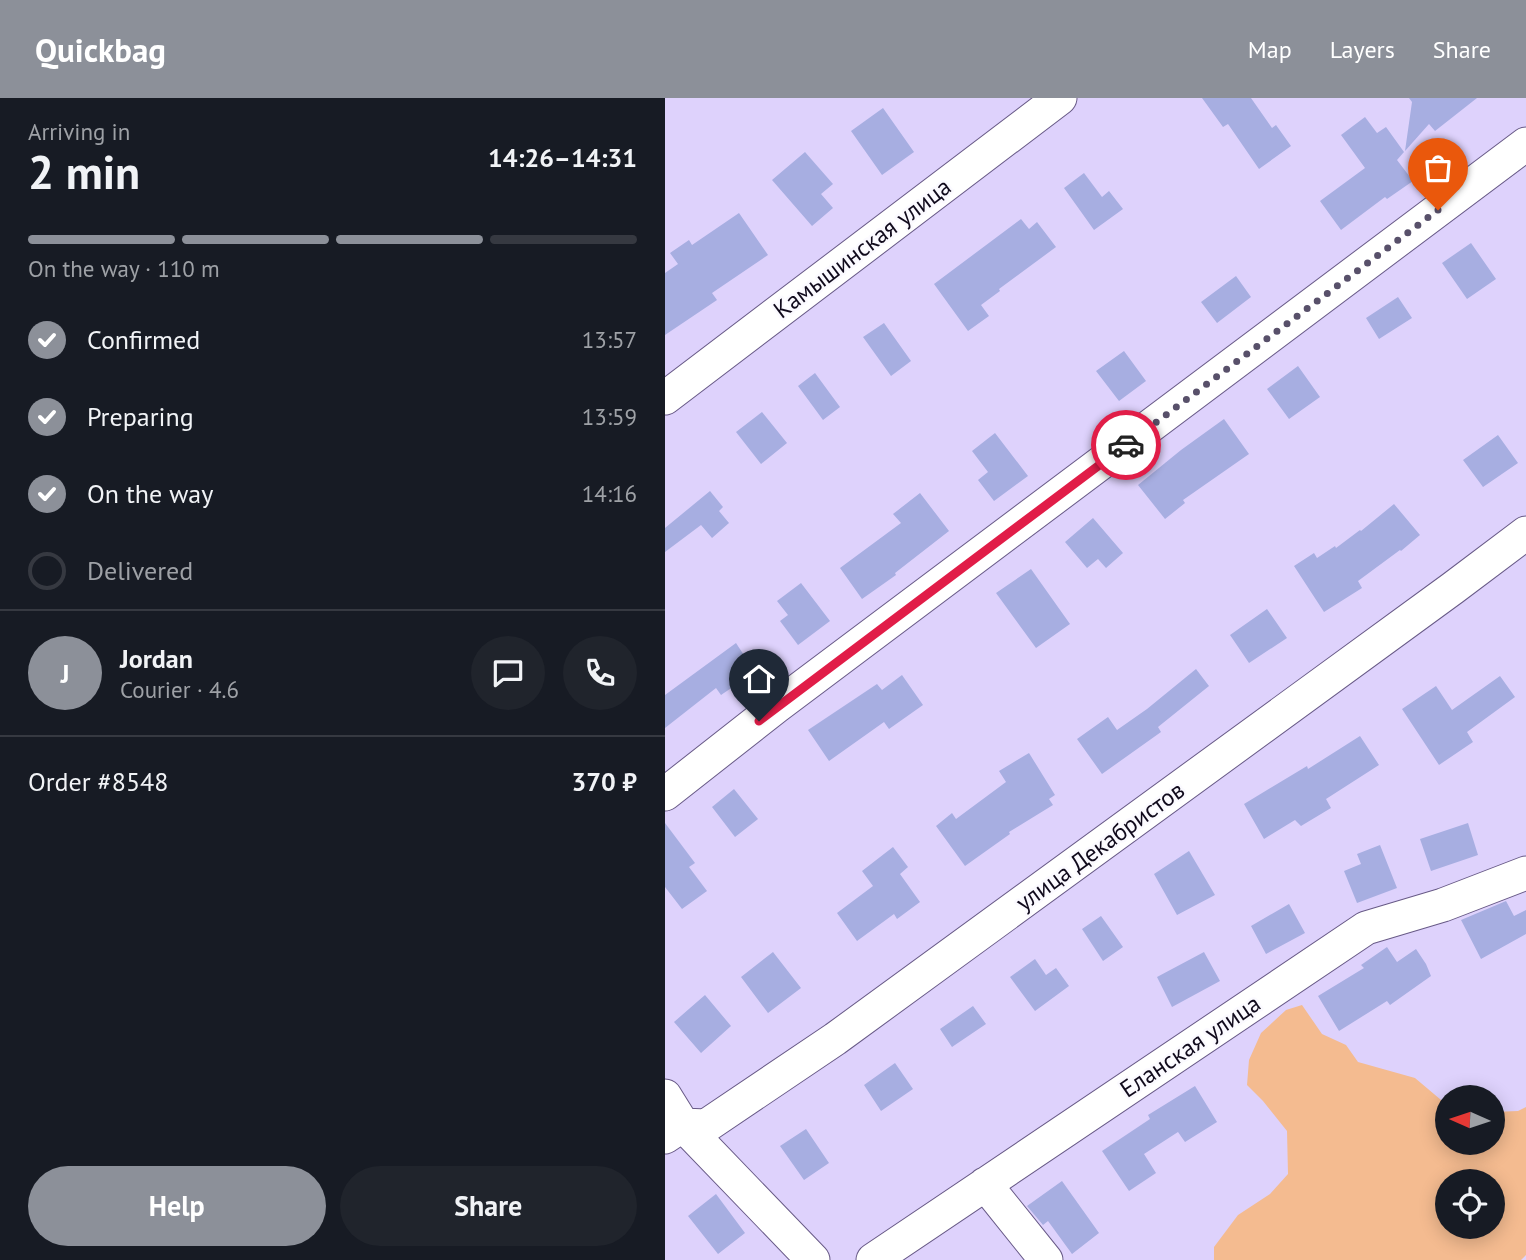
<!DOCTYPE html>
<html lang="en">
<head>
<meta charset="utf-8">
<style>
  :root { --surface:#171b24; --page:#20242c; --text:#f1f3f6; --muted:#9ea1a6; --line:#363941; --accent:#8c9099 }
  body { margin:0; font-family:"PT Sans",sans-serif; background:var(--page); color:var(--text); height:100vh; display:flex; flex-direction:column; font-size:26px; white-space:nowrap }
  * { box-sizing:border-box; margin:0 }
  p { font-size:23px; color:var(--muted) }
  .icon { flex:none; width:38px; height:38px; fill:none; stroke:currentColor; stroke-width:2; stroke-linecap:round; stroke-linejoin:round }
  .map { position:relative; flex:1; overflow:hidden }
  .panel { display:flex; flex-direction:column; background:var(--surface); width:665px }
  .panel>* { flex:none }
  .needle { width:46px; rotate:273deg }
  .tools { position:absolute; left:770px; top:987px; display:grid; gap:14px }
  .tools a { display:grid; place-items:center; width:70px; height:70px; border-radius:50%; background:var(--surface); box-shadow:0 4px 18px #0003; font-size:35px }
  .pin { position:absolute; display:grid; place-items:center; width:60px; height:60px; color:#fff; margin:-72px -30px; border-radius:50% 50% 50% 0; rotate:-45deg; box-shadow:0 0 7px #0007 }
  .pin .icon { rotate:45deg }
  .courier { position:absolute; display:grid; place-items:center; width:70px; height:70px; margin:-35px; border:5px solid #e11d48; border-radius:50%; background:#fff; color:#222; box-shadow:0 2px 9px #0007 }
  .head em { font-style:normal; font-weight:700 }
  .head div { display:flex; flex-direction:column-reverse }
  .head { display:flex; align-items:center; justify-content:space-between; height:119px; padding:0 28px }
  h1 { font-size:46px; font-weight:700; line-height:52px }
  .bar { display:grid; grid-template-columns:repeat(4,1fr); gap:10px 7px; align-content:center; height:84px; padding:0 28px }
  .bar i { height:9px; border-radius:5px; background:var(--line) }
  .bar .selected { background:var(--accent) }
  .bar p { grid-column:span 4 }
  .line { display:flex; align-items:center; gap:18px; padding:0 28px; border-top:2px solid var(--line) }
  .line div { flex:1 }
  .round { display:grid; place-items:center; flex:none; width:74px; height:74px; border-radius:37px; background:var(--page) }
  ol { padding:0 28px; list-style:none }
  li { display:flex; align-items:center; gap:21px; height:77px }
  li p { margin-inline-start:auto }
  li .icon { padding:7px; border-radius:50%; background:var(--accent); color:#fff; stroke-width:4 }
  li:last-child { color:var(--muted) }
  li i { width:38px; height:38px; border:4px solid var(--line); border-radius:50% }
  .button { display:flex; gap:14px; margin-top:auto; padding:14px 28px }
  .button a { flex:1; height:80px; border-radius:42px; background:var(--accent); color:#fff; font-size:28px; font-weight:700; line-height:80px; text-align:center }
  .button a+a { background:var(--page); color:var(--text) }
  header { display:flex; align-items:center; gap:42px; box-sizing:border-box; height:98px; padding:0 35px; background:var(--accent); color:#fff }
  header strong { font-size:33px }
  nav { display:flex; gap:38px; margin-inline-start:auto; font-size:24px }
  main { display:flex; flex:1; min-height:0 }
  .map>svg:first-child { display:block }
  .green { fill:#f4bb90; fill-rule:evenodd }
  .building { fill:#a7aee1 }
  .lines { fill:none; stroke-linecap:round; stroke-linejoin:round }
  .street-casing { stroke:#685a87; stroke-width:35 }
  .street { stroke:#fff; stroke-width:33 }
  .done { stroke:#58506a; stroke-width:7; stroke-dasharray:0 12.6 }
  .route { stroke:#e11d48; stroke-width:9 }
  .labels { text-anchor:middle; dominant-baseline:central; stroke-width:5; stroke-linejoin:round; paint-order:stroke }
  .street-label { font-size:24px; fill:#100a1c; stroke:#fbfaff }
</style>
</head>
<body>
<header>
<strong>Quickbag</strong>
<nav><a>Map</a><a>Layers</a><a>Share</a></nav>
</header>
<main>
<section class="panel">
<div class="head"><div><h1>2 min</h1><p>Arriving in</p></div><em>14:26–14:31</em></div>
<div class="bar"><i class="selected"></i><i class="selected"></i><i class="selected"></i><i></i><p>On the way · 110 m</p></div>
<ol>
<li><svg class="icon" aria-label="check" viewBox="0 0 24 24"><path d="M5 12l5 5 9-10"/></svg>Confirmed<p>13:57</p></li>
<li><svg class="icon" aria-label="check" viewBox="0 0 24 24"><path d="M5 12l5 5 9-10"/></svg>Preparing<p>13:59</p></li>
<li><svg class="icon" aria-label="check" viewBox="0 0 24 24"><path d="M5 12l5 5 9-10"/></svg>On the way<p>14:16</p></li>
<li><i></i>Delivered</li>
</ol>
<div class="line" style="height:126px"><b class="round" style="background:var(--accent);color:#fff">J</b><div><b>Jordan</b><p>Courier · 4.6</p></div><a class="round"><svg class="icon" aria-label="chat" viewBox="0 0 24 24"><path d="M4 5h16v11H9l-5 4z"/></svg></a><a class="round"><svg class="icon" aria-label="phone" viewBox="0 0 24 24"><path d="M5 4h4l2 5-3 2q2 4 5 5l2-3 5 2v4C11 20 4 13 5 4z"/></svg></a></div>
<div class="line" style="height:91px"><div>Order #8548</div><b>370 ₽</b></div>
<div class="button"><a>Help</a><a>Share</a></div>
</section>
<div class="map">
<svg width="861" height="1162" viewBox="0 0 861 1162">
  <rect width="100%" height="100%" fill="#ded2fc"/>
  <path class="green" d="M637,907L657,936L681,947L693,964L750,980L782,1007V1045H828V1014L853,1013L861,1009V1157L856,1162H549V1149L573,1117L605,1096L623,1076L622,1033L598,1003L582,987L584,962L596,935L621,912ZM828,1083V1129H782V1083Z"/>
  <path class="building" d="M537,0H586L607,30L611,27L626,48L594,71L563,26L558,29Z
    M744,0H812L770,33L764,26L740,53L747,4Z
    M218,10L249,54L217,77L186,33Z
    M700,19L712,35L721,29L739,54L732,62L748,83L722,101L720,99L676,132L655,103L700,70L676,37Z
    M140,54L168,86L156,96L168,110L147,128L107,82Z
    M419,75L437,99L444,93L458,111L429,132L399,90Z
    M74,115L103,157L47,195L52,202L0,237V175L13,166L5,155L24,142L27,147Z
    M356,121L364,131L372,124L391,149L334,191L335,193L316,207L324,218L303,233L269,186Z
    M806,145L831,181L802,201L777,165Z
    M571,178L586,199L552,225L536,204Z
    M733,199L747,220L714,241L701,220Z
    M219,225L246,263L226,278L198,239Z
    M459,253L481,283L454,303L431,273Z
    M633,268L655,299L624,321L602,291Z
    M150,275L175,309L158,322L133,288Z
    M97,314L122,345L96,366L71,334Z
    M559,321L584,356L518,402L520,405L500,421L473,387L516,352Z
    M330,335L363,378L329,403L313,382L323,374L307,353Z
    M833,337L853,365L818,389L798,362Z
    M45,393L58,409L54,413L64,425L47,440L36,427L0,454V430Z
    M255,395L284,433L230,475L231,477L197,501L175,470L236,425L228,416Z
    M729,406L755,437L736,453L735,452L693,483L697,490L659,514L629,468L649,455L652,460L670,448L671,450L695,432L696,433Z
    M428,420L458,455L441,470L433,461L422,470L400,444Z
    M366,471L405,526L371,550L331,495Z
    M136,485L165,523L133,547L115,523L123,517L112,503Z
    M602,511L622,540L584,565L565,537Z
    M71,545L90,574L56,597L51,590L0,630V597Z
    M531,571L544,588L493,629L496,634L437,676L412,641L443,619L452,632L482,611Z
    M237,577L258,607L224,631L219,624L164,663L143,632L212,586L217,592Z
    M835,578L850,599L802,634L808,644L774,667L737,611L771,588L787,612Z
    M695,638L714,667L661,701L666,710L636,728L630,722L599,741L579,706L642,668L643,671Z
    M364,655L390,697L384,701L388,707L344,734L345,736L300,768L271,728L287,715L291,721L341,684L334,673Z
    M69,691L93,721L70,739L47,709Z
    M0,725L30,765L24,769L42,793L17,811L0,789Z
    M803,725L813,757L766,773L755,741Z
    M715,747L732,790L692,805L679,773L696,766L692,756Z
    M228,749L243,769L235,776L255,804L232,821L229,816L192,843L172,815L208,788L197,773Z
    M524,753L550,797L512,817L489,776Z
    M841,803L849,818L861,812V836L816,861L796,822Z
    M624,806L640,835L601,856L586,828Z
    M436,818L458,849L438,863L417,831Z
    M722,849L732,864L751,851L761,866L766,878L725,907L722,903L674,933L653,898L699,870L696,867Z
    M108,854L136,890L103,915L76,879Z
    M539,854L555,883L507,909L492,879Z
    M370,861L381,877L391,870L404,888L370,913L345,879Z
    M40,897L66,928L36,955L9,924Z
    M308,908L321,926L287,949L275,931Z
    M230,965L248,991L216,1013L199,987Z
    M530,988L552,1024L520,1044L513,1034L479,1056L491,1075L464,1093L437,1053L485,1021L483,1017Z
    M141,1031L164,1065L139,1082L115,1048Z
    M397,1083L434,1135L407,1156L383,1123L378,1127L362,1108Z
    M51,1096L80,1135L53,1156L23,1118Z"/>
  <g class="lines">
    <defs>
      <path id="street" d="M0,300L395,0
        M0,696L112,608L861,46
        M0,998L18,1027L148,1162
        M0,1039L18,1027L41,1028L170,941L788,490L861,435
        M320,1086L381,1162
        M208,1162L701,830L778,807L861,775"/>
    </defs>
    <use href="#street" class="street-casing"/>
    <use href="#street" class="street"/>
  </g>
  <g class="lines">
    <path class="done" d="M461,347L773,112"/>
    <path class="route" d="M94,623L461,347"/>
  </g>
  <g class="labels">
    <g class="street-label">
      <text transform="translate(197 150) rotate(-37)">Камышинская улица</text>
      <text transform="translate(435 748) rotate(-36)">улица Декабристов</text>
      <text transform="translate(525 948) rotate(-34)">Еланская улица</text>
    </g>
  </g>
</svg>
<div class="tools">
<a><svg class="needle" viewBox="-14 -14 28 28"><path d="M0-13l5 13h-10z" fill="#e53935"/><path d="M0 13l5-13h-10z" fill="#9ea1a6"/></svg></a>
<a><svg class="icon" aria-label="locate" viewBox="0 0 24 24"><circle cx="12" cy="12" r="6"/><path d="M12 2v4M12 18v4M2 12h4M18 12h4"/></svg></a>
</div>
<div class="pin" style="left:773px;top:112px;background:#ea580c"><svg class="icon" aria-label="bag" viewBox="0 0 24 24"><path d="M5 8h14l-1 12H6zM9 8a3 3 0 0 1 6 0"/></svg></div>
<div class="pin" style="left:94px;top:623px;background:#1f2937"><svg class="icon" aria-label="home" viewBox="0 0 24 24"><path d="M3 11l9-7 9 7M6 9v11h12V9"/></svg></div>
<div class="courier" style="left:461px;top:347px"><svg class="icon" aria-label="car" viewBox="0 0 24 24"><path d="M5 17H2v-5l4-1 3-4h7l3 4 3 1v5h-3M9 17h6M6 11h13"/><circle cx="7" cy="17" r="2"/><circle cx="17" cy="17" r="2"/></svg></div>
</div>
</main>
</body>
</html>
